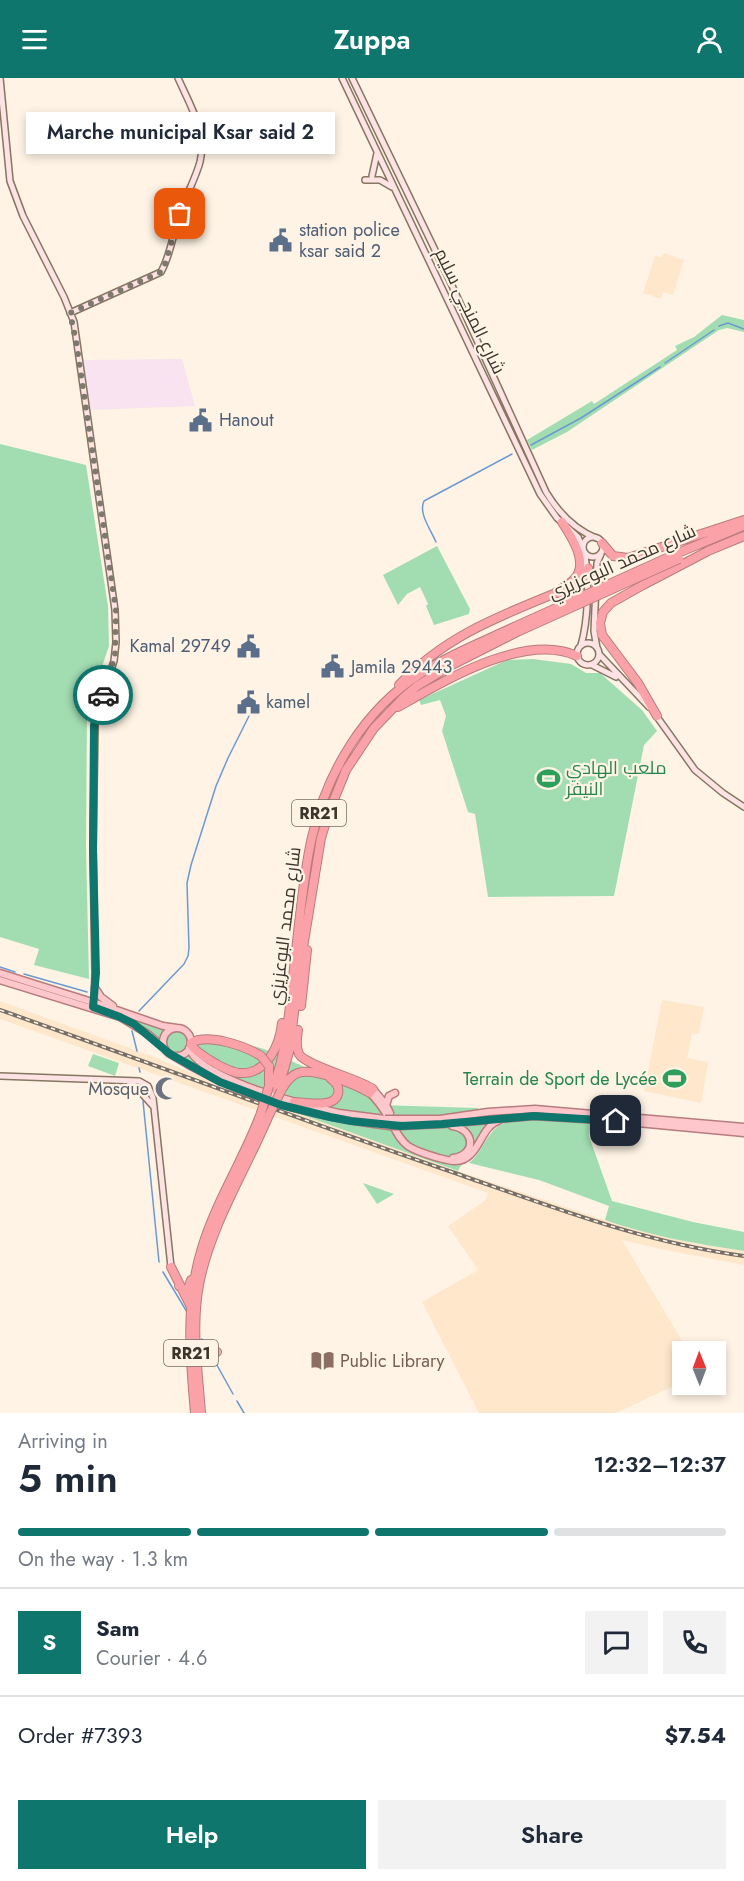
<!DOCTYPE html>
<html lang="en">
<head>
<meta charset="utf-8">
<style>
  :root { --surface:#fff; --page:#f2f2f3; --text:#1f2937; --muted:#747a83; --line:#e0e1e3; --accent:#0f766e }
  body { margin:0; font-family:Jost,Cairo,sans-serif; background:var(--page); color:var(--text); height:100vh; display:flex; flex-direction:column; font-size:22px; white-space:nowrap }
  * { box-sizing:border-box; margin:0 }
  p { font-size:20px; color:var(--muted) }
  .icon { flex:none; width:33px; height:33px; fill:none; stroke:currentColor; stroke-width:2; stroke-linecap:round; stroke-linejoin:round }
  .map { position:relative; height:1335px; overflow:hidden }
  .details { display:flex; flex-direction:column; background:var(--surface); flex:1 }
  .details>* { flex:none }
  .needle { width:39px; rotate:359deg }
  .buttons { position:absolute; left:672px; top:1263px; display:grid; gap:12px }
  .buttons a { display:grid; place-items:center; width:54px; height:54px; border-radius:0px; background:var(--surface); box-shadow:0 3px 9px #0003; font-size:30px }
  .pin { position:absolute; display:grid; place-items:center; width:51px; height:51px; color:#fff; margin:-26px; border-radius:12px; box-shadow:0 3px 9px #0006 }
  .courier { position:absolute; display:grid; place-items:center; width:60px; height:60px; margin:-30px; border:4px solid #0f766e; border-radius:50%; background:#fff; color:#222; box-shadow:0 2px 8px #0007 }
  .bubble { position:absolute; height:42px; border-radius:0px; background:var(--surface); box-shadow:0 3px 9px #0003; font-size:20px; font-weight:600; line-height:42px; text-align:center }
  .summary em { font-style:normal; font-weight:600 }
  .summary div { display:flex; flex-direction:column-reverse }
  .summary { display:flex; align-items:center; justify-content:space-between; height:102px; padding:0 18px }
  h1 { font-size:39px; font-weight:600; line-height:45px }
  .bar { display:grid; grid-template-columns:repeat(4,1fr); gap:9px 6px; align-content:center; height:72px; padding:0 18px }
  .bar i { height:8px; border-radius:4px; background:var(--line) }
  .bar .selected { background:var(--accent) }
  .bar p { grid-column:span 4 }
  .line { display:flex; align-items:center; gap:15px; padding:0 18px; border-top:2px solid var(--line) }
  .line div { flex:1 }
  .round { display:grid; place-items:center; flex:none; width:63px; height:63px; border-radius:0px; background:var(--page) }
  .cta { display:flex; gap:12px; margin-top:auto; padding:12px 18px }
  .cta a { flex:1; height:69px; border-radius:0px; background:var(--accent); color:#fff; font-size:24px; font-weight:600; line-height:69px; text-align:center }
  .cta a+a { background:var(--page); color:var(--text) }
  header { display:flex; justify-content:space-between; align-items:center; height:78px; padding:0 18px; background:var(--accent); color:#fff; font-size:27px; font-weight:600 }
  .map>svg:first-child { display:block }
  .industrial { fill:#f9e3f1 }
  .built { fill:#fee7ca }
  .green { fill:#a2ddb2 }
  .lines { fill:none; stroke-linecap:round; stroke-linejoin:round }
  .stream { stroke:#6c99d2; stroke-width:1.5 }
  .secondary-casing { stroke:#867662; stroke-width:8 }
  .primary-casing { stroke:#b87c7d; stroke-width:9 }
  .highway-casing { stroke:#b87c7d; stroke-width:10 }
  .secondary { stroke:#fee3e5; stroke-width:5 }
  .primary { stroke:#fdc7cb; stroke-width:6 }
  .highway { stroke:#fba2a8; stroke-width:8 }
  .rail-casing { stroke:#776f65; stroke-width:4 }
  .rail { stroke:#fef3e5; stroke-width:1.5; stroke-dasharray:4.5; stroke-linecap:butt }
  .primary-bridge-casing { stroke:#b87c7d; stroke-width:9; stroke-linecap:butt }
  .highway-bridge-casing { stroke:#b87c7d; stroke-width:10; stroke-linecap:butt }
  .primary-bridge { stroke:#fdc7cb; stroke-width:6 }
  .highway-bridge { stroke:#fba2a8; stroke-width:8 }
  .done { stroke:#7f786d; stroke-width:6; stroke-dasharray:0 10.8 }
  .route { stroke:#0f766e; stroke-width:8 }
  .labels { text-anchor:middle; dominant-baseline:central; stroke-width:4.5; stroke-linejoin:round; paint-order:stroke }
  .shield { fill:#fef3e5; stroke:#766e64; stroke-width:1.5 }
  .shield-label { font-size:16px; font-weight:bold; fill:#3b352c }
  .service-label { font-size:18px; fill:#4e5e75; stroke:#fef3e5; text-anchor:start }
  .street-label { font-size:18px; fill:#3b352c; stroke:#fef3e5 }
  .leisure-label { font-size:18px; fill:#27864d; stroke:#fef3e5; text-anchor:start }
  .worship-label { font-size:18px; fill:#5b616d; stroke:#fef3e5; text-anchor:end }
  .education-label { font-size:18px; fill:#785e54; stroke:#fef3e5; text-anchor:start }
</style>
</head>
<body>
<header><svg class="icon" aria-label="menu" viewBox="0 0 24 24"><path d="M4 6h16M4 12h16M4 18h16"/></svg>Zuppa<svg class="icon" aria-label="person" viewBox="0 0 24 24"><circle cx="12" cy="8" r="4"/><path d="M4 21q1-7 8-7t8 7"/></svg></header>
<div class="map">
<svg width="744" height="1335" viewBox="0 0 744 1335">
  <rect width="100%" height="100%" fill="#fef3e5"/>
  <path class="industrial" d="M182,281L195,328L91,332L82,282Z"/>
  <path class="built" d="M664,175L684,182L673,217L663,214L661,221L643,215L655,178L661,179Z
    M662,922L704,929L699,956L692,955L687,980L708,984L701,1025L644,1013Z
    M0,923L154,979L213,1004L258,1020V1021L458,1093L626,1149L697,1166L744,1173V1187L660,1171L622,1162L688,1273L682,1274V1304L616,1335H479L422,1224L478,1192L448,1148L486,1122L488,1115L0,941Z"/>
  <path class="green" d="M722,237L744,242V254L727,250L719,252L567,354L532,372L527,362L592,323L594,326L677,272L675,268L694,259Z
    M0,366L86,387L108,528L109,568L87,633L86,769L89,901L34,887L39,871L0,859Z
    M437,468L470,531L469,536L434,547L426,528L428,526L420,509L407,516L398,527L383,497Z
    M533,581L571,586L586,595H600L642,632L657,653L644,667L614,818L488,819L475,736L468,734L442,653L446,638L440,622L421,627L419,622L507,582Z
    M139,942L179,952L197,960L238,964L264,971L305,989L312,995L346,1007L370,1018L378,1027L478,1030L479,1044L511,1041C482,1051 491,1058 475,1077C468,1086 464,1081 458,1093L258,1021L235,1007L184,981L137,945Z
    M93,976L119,985L115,998L88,988Z
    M555,1041L591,1044L589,1058L612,1123L693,1144L744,1154V1173C697,1166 650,1158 605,1142L609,1128L539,1102L469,1085C480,1076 483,1065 492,1054C506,1037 535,1042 555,1041Z
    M363,1105L394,1116L377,1126Z"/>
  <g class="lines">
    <path class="stream" d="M719,248L728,245L744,251
      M665,285L714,252
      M531,367L581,340L660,289
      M436,464C431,452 418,435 424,423L512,376
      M0,889L15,894
      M24,896L87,914
      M139,933L184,886L188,878L189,870L187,805L191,787L216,708L228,680L253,630
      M132,953L137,973
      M139,990L140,994
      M143,1023L159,1184
      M163,1194L187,1234
      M202,1261L208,1272
      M213,1280L233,1316
      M237,1323L244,1335"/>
    <defs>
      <path id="secondary" d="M0,0L10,103L23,138L64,219L74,244L115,532L116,564L114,583L96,636L95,648L93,772L95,895L94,928
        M342,0L540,416L557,440L578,459L583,471
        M352,0L449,201L546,414C558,434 574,451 596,460
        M372,98L377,75
        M365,102H380L392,109
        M70,235L161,194C171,176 173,155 180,136C185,119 195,102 200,84C207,54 190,27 178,0
        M583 469a10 10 0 1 1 20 0a10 10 0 1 1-20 0Z
        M577 576a11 11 0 1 1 22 0a11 11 0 1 1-22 0Z
        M581,567C588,544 590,498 584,474
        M597,570L594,553L597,485L601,476
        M599,576L649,629
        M592,587L616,599
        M655,636L695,692L723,715L744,729
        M0,998L139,1003L148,1008L153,1020L171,1189
        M129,1004L135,1008L154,1029"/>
      <path id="primary" d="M0,895L105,928L163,948L177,950
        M0,902L120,939L148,956L166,972
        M95,910L101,919L113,928
        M163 964a14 14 0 1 1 28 0a14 14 0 1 1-28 0Z
        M189,970C197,995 272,1018 296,1024
        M170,976C239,1019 309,1038 389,1048
        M373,1011L386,1027L390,1035
        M370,1015C377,1022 382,1029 387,1037C394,1048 398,1061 408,1068C417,1074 429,1077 439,1080C450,1083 461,1086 470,1077C482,1066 483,1048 500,1042
        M306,1027L339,1035L385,1041
        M386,1027L389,1018L395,1015
        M399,1041H440L488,1034L535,1031L744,1049
        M401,1048L443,1046L534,1038L616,1043L744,1055
        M452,1048C475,1051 477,1077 453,1080"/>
      <path id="highway" d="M602,465L613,478L628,480L744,442
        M678,475L743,448
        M556,514C563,510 571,506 576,499C588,483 571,458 562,444
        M399,607C444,559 497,539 556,515H565L580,508L588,490
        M398,629C444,603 524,554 577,578
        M657,638L638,605L602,557L600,545L603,534L611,525L643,507L708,473L744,458
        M301,928L307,872
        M298,952C297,960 295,968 299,976C306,988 357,1000 373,1011
        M191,965C208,955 245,968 261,978
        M191,967C198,976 208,981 218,987C225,990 232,995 240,995C267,997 280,966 282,945
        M269,988V1008
        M273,1010C288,969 290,924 295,881C300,840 303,798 312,759C327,694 364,632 420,596C449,577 482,564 514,549
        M282,1011C286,1004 290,998 298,995C314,989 356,1007 370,1015
        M278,1012L289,974L300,888L321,760L329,734L346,692L374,650L404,619L417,608L450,588L517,554
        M294,1024C306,1024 334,1031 338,1016C340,1008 335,1004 330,1000
        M171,1189L190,1227
        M179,1208L184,1212L188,1211L191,1202
        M198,1285L217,1274
        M195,1335C190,1280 185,1224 202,1170C216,1123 244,1081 261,1035
        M201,1335C198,1293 191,1249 199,1207C210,1148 246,1092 269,1037"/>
    </defs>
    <use href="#secondary" class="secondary-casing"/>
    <use href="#primary" class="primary-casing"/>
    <use href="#highway" class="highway-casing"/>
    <use href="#secondary" class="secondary"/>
    <use href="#primary" class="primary"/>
    <use href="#highway" class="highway"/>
    <defs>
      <path id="rail" d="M0,932C151,985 301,1042 452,1094C550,1128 641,1164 744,1178"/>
    </defs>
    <use href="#rail" class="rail-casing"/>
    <use href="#rail" class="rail"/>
    <defs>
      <path id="primary-bridge" d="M385,1041H399
        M389,1048H401"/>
      <path id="highway-bridge" d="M514,549L678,475
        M517,554L679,481
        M261,978L269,988
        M261,1035L269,1008
        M269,1037L281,1013"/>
    </defs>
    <use href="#primary-bridge" class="primary-bridge-casing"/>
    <use href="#highway-bridge" class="highway-bridge-casing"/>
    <use href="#primary-bridge" class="primary-bridge"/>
    <use href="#highway-bridge" class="highway-bridge"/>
  </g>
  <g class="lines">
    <path class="done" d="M103,617L115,578L116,532L76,263L70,235L161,194L165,186L180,136"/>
    <path class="route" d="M103,617L96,636L94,648L93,772L96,895L93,929L120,939L134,946L170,976L220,1004L281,1027L330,1039L351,1043L401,1048L442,1046L534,1038L616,1043"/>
  </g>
  <defs>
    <symbol id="civic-bare" viewBox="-9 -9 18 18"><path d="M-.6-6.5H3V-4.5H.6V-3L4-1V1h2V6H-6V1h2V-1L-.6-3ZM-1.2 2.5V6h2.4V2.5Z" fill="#5c6f8a" stroke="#fef3e5" stroke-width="2.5" paint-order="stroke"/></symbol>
    <symbol id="stadium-bare" viewBox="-9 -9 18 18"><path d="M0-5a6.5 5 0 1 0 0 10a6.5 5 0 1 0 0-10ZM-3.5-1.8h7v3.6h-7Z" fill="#2e9e5b" stroke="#fef3e5" stroke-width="2.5" paint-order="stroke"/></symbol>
    <symbol id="mosque-bare" viewBox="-9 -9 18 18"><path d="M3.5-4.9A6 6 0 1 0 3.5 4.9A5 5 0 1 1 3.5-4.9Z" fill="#6b7280" stroke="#fef3e5" stroke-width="2.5" paint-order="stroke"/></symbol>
    <symbol id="library-bare" viewBox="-9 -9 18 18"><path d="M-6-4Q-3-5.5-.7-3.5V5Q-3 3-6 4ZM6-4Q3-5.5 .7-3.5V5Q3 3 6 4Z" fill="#8d6e63" stroke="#fef3e5" stroke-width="2.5" paint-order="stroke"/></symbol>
  </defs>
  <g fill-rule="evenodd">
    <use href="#civic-bare" x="264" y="146" width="33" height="33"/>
    <use href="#civic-bare" x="184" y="326" width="33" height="33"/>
    <use href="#civic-bare" x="232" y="552" width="33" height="33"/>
    <use href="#civic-bare" x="316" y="572" width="33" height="33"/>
    <use href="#civic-bare" x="232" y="608" width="33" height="33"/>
    <use href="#stadium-bare" x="532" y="684" width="33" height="33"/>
    <use href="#stadium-bare" x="658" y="984" width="33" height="33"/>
    <use href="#mosque-bare" x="150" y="994" width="33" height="33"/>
    <use href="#library-bare" x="306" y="1266" width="33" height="33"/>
  </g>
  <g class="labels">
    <g class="shield">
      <rect x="292" y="722" width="54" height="26" rx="4.5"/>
      <rect x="164" y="1262" width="54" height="26" rx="4.5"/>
    </g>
    <g class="shield-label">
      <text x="319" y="735">RR21</text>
      <text x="191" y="1275">RR21</text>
    </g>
    <g class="service-label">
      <text x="299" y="152">station police<tspan x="299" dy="21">ksar said 2</tspan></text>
      <text x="219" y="342">Hanout</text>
      <text x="231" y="568" text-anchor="end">Kamal 29749</text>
      <text x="351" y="589">Jamila 29443</text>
      <text x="266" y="624">kamel</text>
    </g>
    <g class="street-label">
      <text transform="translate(470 233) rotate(64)">شارع المنجي سليم</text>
      <text transform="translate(622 484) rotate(-24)">شارع محمد البوعزيزي</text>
      <text transform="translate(285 848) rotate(-83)">شارع محمد البوعزيزي</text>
    </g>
    <g class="leisure-label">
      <text x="566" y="690">ملعب الهادي<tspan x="566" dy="21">النيفر</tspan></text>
      <text x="657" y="1001" text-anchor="end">Terrain de Sport de Lycée</text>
    </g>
    <g class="worship-label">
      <text x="149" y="1011">Mosque</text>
    </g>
    <g class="education-label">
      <text x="340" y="1283">Public Library</text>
    </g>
  </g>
</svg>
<div class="buttons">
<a><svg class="needle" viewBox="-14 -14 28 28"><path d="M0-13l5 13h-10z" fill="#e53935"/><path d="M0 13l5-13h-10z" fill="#747a83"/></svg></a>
</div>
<div class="pin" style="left:180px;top:136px;background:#ea580c"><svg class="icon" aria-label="bag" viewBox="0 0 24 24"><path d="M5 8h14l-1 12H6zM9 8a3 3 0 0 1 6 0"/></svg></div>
<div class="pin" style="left:616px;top:1043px;background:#1f2937"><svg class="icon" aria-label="home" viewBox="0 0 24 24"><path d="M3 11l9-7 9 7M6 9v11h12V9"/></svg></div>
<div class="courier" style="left:103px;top:617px"><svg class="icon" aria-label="car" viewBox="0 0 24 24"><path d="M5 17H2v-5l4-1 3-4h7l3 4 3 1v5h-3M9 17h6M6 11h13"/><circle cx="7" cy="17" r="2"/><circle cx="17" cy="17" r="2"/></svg></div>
<div class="bubble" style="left:26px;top:34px;width:309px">Marche municipal Ksar said 2</div>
</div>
<section class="details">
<div class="summary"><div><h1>5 min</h1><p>Arriving in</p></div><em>12:32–12:37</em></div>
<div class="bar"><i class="selected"></i><i class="selected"></i><i class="selected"></i><i></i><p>On the way · 1.3 km</p></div>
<div class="line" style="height:108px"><b class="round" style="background:var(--accent);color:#fff">S</b><div><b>Sam</b><p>Courier · 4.6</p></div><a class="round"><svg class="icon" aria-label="chat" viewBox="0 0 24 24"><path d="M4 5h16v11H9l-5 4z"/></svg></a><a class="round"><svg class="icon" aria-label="phone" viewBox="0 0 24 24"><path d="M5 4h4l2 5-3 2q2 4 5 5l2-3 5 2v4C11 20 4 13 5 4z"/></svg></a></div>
<div class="line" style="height:78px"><div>Order #7393</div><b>$7.54</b></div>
<div class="cta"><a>Help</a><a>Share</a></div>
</section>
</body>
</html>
